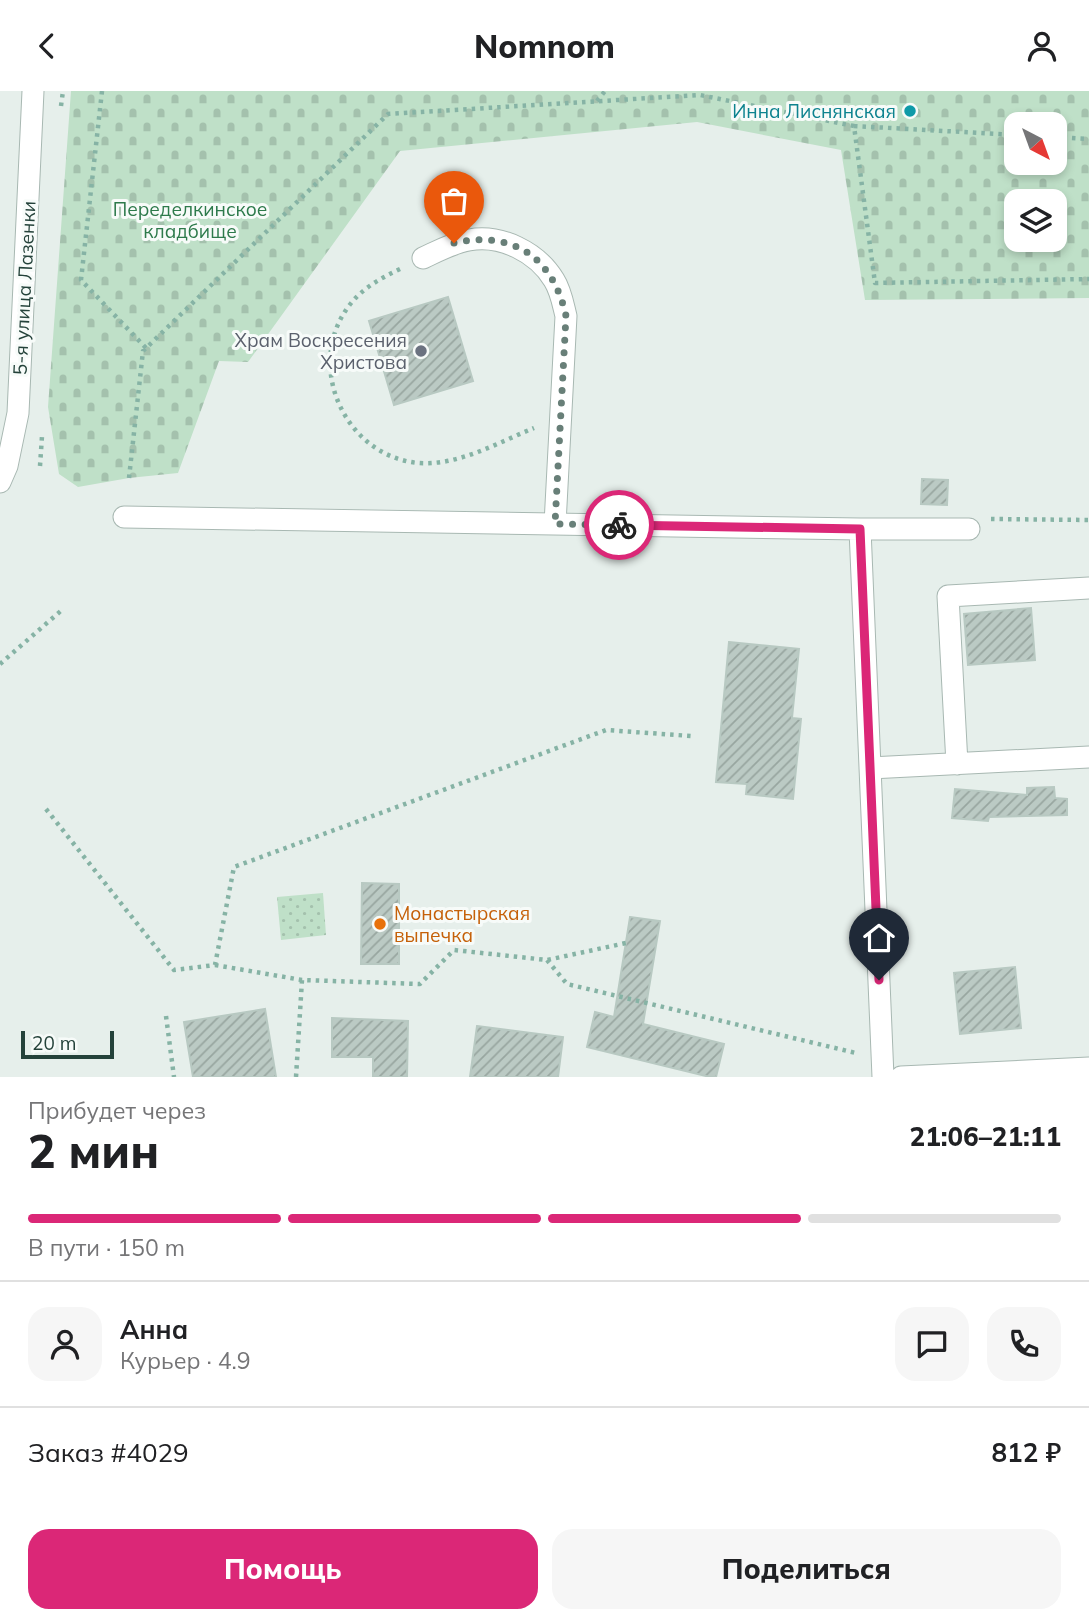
<!DOCTYPE html>
<html lang="ru">
<head>
<meta charset="utf-8">
<style>
  :root { --surface:#fff; --page:#f6f6f6; --text:#202124; --muted:#757577; --line:#e0e0e0; --accent:#db2777 }
  body { margin:0; font-family:Mulish,sans-serif; background:var(--page); color:var(--text); height:100vh; display:flex; flex-direction:column; font-size:26px; white-space:nowrap }
  * { box-sizing:border-box; margin:0 }
  p { font-size:23px; color:var(--muted) }
  .icon { flex:none; width:38px; height:38px; fill:none; stroke:currentColor; stroke-width:2; stroke-linecap:round; stroke-linejoin:round }
  .map { position:relative; height:986px; overflow:hidden }
  .panel { display:flex; flex-direction:column; background:var(--surface); flex:1 }
  .panel>* { flex:none }
  .needle { width:46px; rotate:139deg }
  .tools { position:absolute; left:1004px; top:21px; display:grid; gap:14px }
  .tools a { display:grid; place-items:center; width:63px; height:63px; border-radius:14px; background:var(--surface); box-shadow:0 4px 10px #0003; font-size:35px }
  .scale { position:absolute; left:21px; bottom:18px; width:93px; box-sizing:border-box; padding-left:7px; border:4px solid #24423a; border-top:0; font-size:19px; line-height:24px; white-space:nowrap; color:#24423a; -webkit-text-stroke:5px #f7fbf9; paint-order:stroke }
  .pin { position:absolute; display:grid; place-items:center; width:60px; height:60px; color:#fff; margin:-72px -30px; border-radius:50% 50% 50% 0; rotate:-45deg; box-shadow:0 0 7px #0007 }
  .pin .icon { rotate:45deg }
  .courier { position:absolute; display:grid; place-items:center; width:70px; height:70px; margin:-35px; border:5px solid #db2777; border-radius:50%; background:#fff; color:#222; box-shadow:0 2px 9px #0007 }
  .overview em { font-style:normal; font-weight:800 }
  .overview div { display:flex; flex-direction:column-reverse }
  .overview { display:flex; align-items:center; justify-content:space-between; height:119px; padding:0 28px }
  h1 { font-size:46px; font-weight:800; line-height:52px }
  .bar { display:grid; grid-template-columns:repeat(4,1fr); gap:10px 7px; align-content:center; height:84px; padding:0 28px }
  .bar i { height:9px; border-radius:5px; background:var(--line) }
  .bar .active { background:var(--accent) }
  .bar p { grid-column:span 4 }
  .line { display:flex; align-items:center; gap:18px; padding:0 28px; border-top:2px solid var(--line) }
  .line div { flex:1 }
  .round { display:grid; place-items:center; flex:none; width:74px; height:74px; border-radius:21px; background:var(--page) }
  .cta { display:flex; gap:14px; margin-top:auto; padding:14px 28px }
  .cta a { flex:1; height:80px; border-radius:21px; background:var(--accent); color:#fff; font-size:28px; font-weight:800; line-height:80px; text-align:center }
  .cta a+a { background:var(--page); color:var(--text) }
  header { display:flex; justify-content:space-between; align-items:center; height:91px; padding:0 28px; background:var(--surface); font-size:32px; font-weight:800 }
  .map>svg:first-child { display:block }
  .cemetery { fill:url(#cemetery-stones); fill-rule:evenodd }
  .park { fill:url(#park-dots) }
  .building { fill:url(#building-hatch); stroke:#b8c9c2; stroke-width:2 }
  .lines { fill:none; stroke-linecap:round; stroke-linejoin:round }
  .minor-casing { stroke:#a8b8b2; stroke-width:23 }
  .path { stroke:#86b3a5; stroke-width:4.5; stroke-dasharray:3.5 5; stroke-linecap:butt }
  .minor { stroke:#fff; stroke-width:21 }
  .done { stroke:#687f78; stroke-width:7; stroke-dasharray:0 12.6 }
  .route { stroke:#db2777; stroke-width:9 }
  .culture-dot { fill:#0f9aa8; stroke:#f7fbf9; stroke-width:2.5 }
  .worship-dot { fill:#6b7280; stroke:#f7fbf9; stroke-width:2.5 }
  .food-dot { fill:#e8710a; stroke:#f7fbf9; stroke-width:2.5 }
  .labels { text-anchor:middle; dominant-baseline:central; stroke-width:6; stroke-linejoin:round; paint-order:stroke }
  .culture-label { font-size:19px; fill:#0d838f; stroke:#f7fbf9; text-anchor:end }
  .park-label { font-size:19px; fill:#2d7a4b; stroke:#f7fbf9 }
  .street-label { font-size:19px; fill:#24423a; stroke:#f7fbf9 }
  .worship-label { font-size:19px; fill:#5b616d; stroke:#f7fbf9; text-anchor:end }
  .food-label { font-size:19px; fill:#c56008; stroke:#f7fbf9; text-anchor:start }
</style>
</head>
<body>
<header><svg class="icon" aria-label="back" viewBox="0 0 24 24"><path d="M15 5l-7 7 7 7"/></svg>Nomnom<svg class="icon" aria-label="person" viewBox="0 0 24 24"><circle cx="12" cy="8" r="4"/><path d="M4 21q1-7 8-7t8 7"/></svg></header>
<div class="map">
<svg width="1089" height="986" viewBox="0 0 1089 986">
  <defs>
    <pattern id="cemetery-stones" width="16" height="16" patternUnits="userSpaceOnUse" patternTransform="scale(1.75)"><rect width="16" height="16" fill="#bfe0c8"/><path d="M2 7V4a2 2 0 0 1 4 0v3zM10 15v-3a2 2 0 0 1 4 0v3z" fill="#a4c1ad"/></pattern>
    <pattern id="park-dots" width="8" height="8" patternUnits="userSpaceOnUse" patternTransform="scale(1.75)"><rect width="8" height="8" fill="#bfe0c8"/><path d="M2 2h.1M6 6h.1" fill="none" stroke="#a4c1ad" stroke-width="1.8" stroke-linecap="round"/></pattern>
    <pattern id="building-hatch" width="6" height="6" patternUnits="userSpaceOnUse" patternTransform="scale(1.75)"><rect width="6" height="6" fill="#bbcac4"/><path d="M-1 1l2-2M0 6l6-6M5 7l2-2" fill="none" stroke="#98a6a0"/></pattern>
  </defs>
  <rect width="100%" height="100%" fill="#e6efeb"/>
  <path class="cemetery" d="M71,0H1089V207L865,209L841,59L697,31L400,60L248,271L219,270L178,382L129,387L78,396L59,383L48,316ZM1017,33H1055V72H1017ZM1017,110H1055V149H1017Z"/>
  <path class="park" d="M323,802L326,844L281,849L277,806Z"/>
  <path class="building" d="M448,206L473,290L394,314L369,230Z
    M922,388L948,389L947,414L921,413Z
    M1031,517L1035,569L968,574L964,523Z
    M729,551L799,558L792,627L801,628L793,708L746,703L747,693L716,691Z
    M1054,696L1055,707L1067,708V724L989,726L988,730L952,727L955,698L1027,704V697Z
    M362,792L399,793V873H361Z
    M630,826L660,830L643,933L724,953L716,986H710L587,956L595,921L614,926Z
    M1015,876L1021,937L960,943L954,882Z
    M265,918L276,986H193L184,931Z
    M332,927L408,930L407,986H373V966H332Z
    M477,935L563,946L558,986H470Z"/>
  <g class="lines">
    <defs>
      <path id="minor" d="M423,167C438,160 452,152 469,149C501,143 537,161 554,189C561,200 563,213 566,225L555,433
        M0,391L7,375L18,322L33,0
        M124,426L860,438H969
        M860,438L883,986
        M957,673L948,505L1089,497
        M870,677L1089,666
        M901,986L1089,977"/>
    </defs>
    <use href="#minor" class="minor-casing"/>
    <path class="path" d="M102,0L81,189L146,257
      M597,10L605,0
      M61,15L63,0
      M854,35L1017,44
      M1055,46L1089,48
      M400,178C379,188 359,199 346,219C306,278 346,365 418,372C458,375 497,352 534,337
      M40,375L42,345
      M129,387L143,260L388,23L700,4L854,35L875,192L1089,188
      M991,428L1089,429
      M0,573L63,518
      M46,718L174,879L215,874L234,776L606,639L691,645
      M547,869L567,893L856,962
      M215,874L302,889L420,893L454,859L547,869L626,852
      M166,925L174,986
      M296,986L302,889"/>
    <use href="#minor" class="minor"/>
  </g>
  <g class="lines">
    <path class="done" d="M454,152C513,139 553,166 566,225L555,433L619,434"/>
    <path class="route" d="M619,434L860,438L879,889"/>
  </g>
  <circle class="culture-dot" cx="910" cy="20" r="7"/>
  <circle class="worship-dot" cx="421" cy="260" r="7"/>
  <circle class="food-dot" cx="380" cy="833" r="7"/>
  <g class="labels">
    <g class="culture-label">
      <text x="896" y="20">Инна Лиснянская</text>
    </g>
    <g class="park-label">
      <text x="190" y="118">Переделкинское<tspan x="190" dy="22">кладбище</tspan></text>
    </g>
    <g class="street-label">
      <text transform="translate(24 197) rotate(-87)">5-я улица Лазенки</text>
    </g>
    <g class="worship-label">
      <text x="407" y="249">Храм Воскресения<tspan x="407" dy="22">Христова</tspan></text>
    </g>
    <g class="food-label">
      <text x="394" y="822">Монастырская<tspan x="394" dy="22">выпечка</tspan></text>
    </g>
  </g>
</svg>
<div class="tools">
<a><svg class="needle" viewBox="-14 -14 28 28"><path d="M0-13l5 13h-10z" fill="#e53935"/><path d="M0 13l5-13h-10z" fill="#757577"/></svg></a>
<a><svg class="icon" aria-label="layers" viewBox="0 0 24 24"><path d="M12 4l9 5-9 5-9-5zM3 14l9 5 9-5"/></svg></a>
</div>
<div class="scale">20 m</div>
<div class="pin" style="left:454px;top:152px;background:#ea580c"><svg class="icon" aria-label="bag" viewBox="0 0 24 24"><path d="M5 8h14l-1 12H6zM9 8a3 3 0 0 1 6 0"/></svg></div>
<div class="pin" style="left:879px;top:889px;background:#1f2937"><svg class="icon" aria-label="home" viewBox="0 0 24 24"><path d="M3 11l9-7 9 7M6 9v11h12V9"/></svg></div>
<div class="courier" style="left:619px;top:434px"><svg class="icon" aria-label="bike" viewBox="0 0 24 24"><circle cx="6" cy="16" r="4"/><circle cx="18" cy="16" r="4"/><path d="M6 16l4-8h5l3 8M10 8l3 8H6M13 5h3"/></svg></div>
</div>
<section class="panel">
<div class="overview"><div><h1>2 мин</h1><p>Прибудет через</p></div><em>21:06–21:11</em></div>
<div class="bar"><i class="active"></i><i class="active"></i><i class="active"></i><i></i><p>В пути · 150 m</p></div>
<div class="line" style="height:126px"><a class="round"><svg class="icon" aria-label="person" viewBox="0 0 24 24"><circle cx="12" cy="8" r="4"/><path d="M4 21q1-7 8-7t8 7"/></svg></a><div><b>Анна</b><p>Курьер · 4.9</p></div><a class="round"><svg class="icon" aria-label="chat" viewBox="0 0 24 24"><path d="M4 5h16v11H9l-5 4z"/></svg></a><a class="round"><svg class="icon" aria-label="phone" viewBox="0 0 24 24"><path d="M5 4h4l2 5-3 2q2 4 5 5l2-3 5 2v4C11 20 4 13 5 4z"/></svg></a></div>
<div class="line" style="height:91px"><div>Заказ #4029</div><b>812 ₽</b></div>
<div class="cta"><a>Помощь</a><a>Поделиться</a></div>
</section>
</body>
</html>
